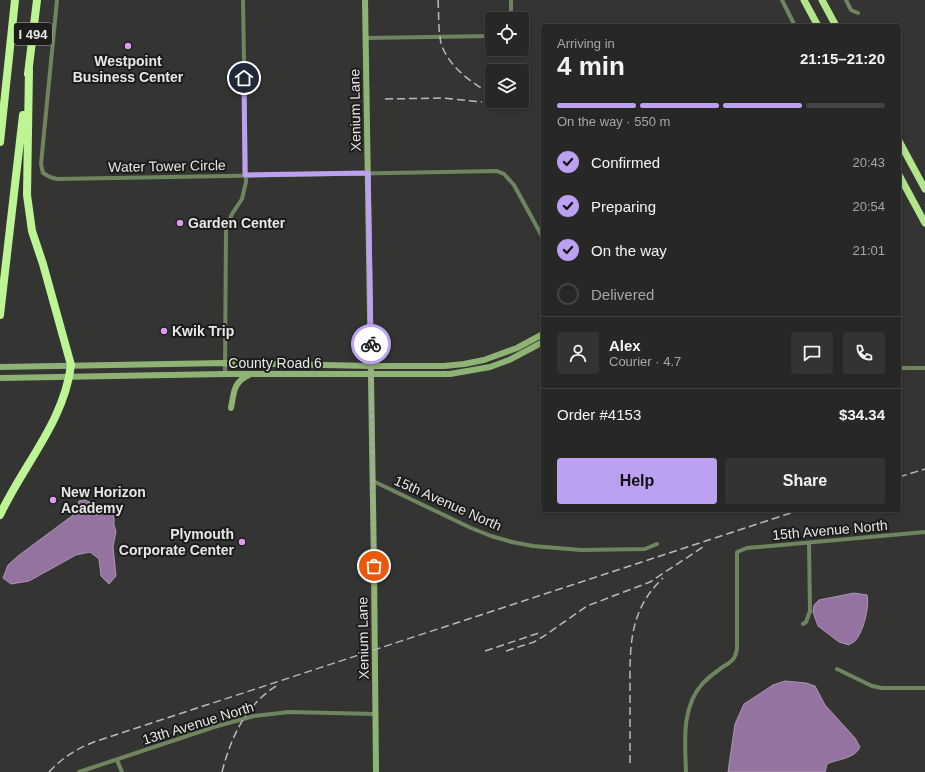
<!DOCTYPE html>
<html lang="en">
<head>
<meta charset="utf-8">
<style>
  :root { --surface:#272826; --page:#333432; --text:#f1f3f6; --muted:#a4a6a7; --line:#434443; --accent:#bca0f2 }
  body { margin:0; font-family:Arial,sans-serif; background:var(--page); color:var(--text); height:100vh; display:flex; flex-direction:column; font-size:15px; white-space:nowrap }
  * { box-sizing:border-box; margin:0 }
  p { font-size:13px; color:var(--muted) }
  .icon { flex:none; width:22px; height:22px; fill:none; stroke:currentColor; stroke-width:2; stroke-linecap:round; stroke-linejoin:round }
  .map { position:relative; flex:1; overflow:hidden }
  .drawer { position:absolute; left:541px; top:24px; width:360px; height:488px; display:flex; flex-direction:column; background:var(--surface); border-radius:4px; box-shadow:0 2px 6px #0003,0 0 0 1px var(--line) }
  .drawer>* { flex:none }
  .tools { position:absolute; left:485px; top:12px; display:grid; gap:8px }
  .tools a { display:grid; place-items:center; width:44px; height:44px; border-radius:4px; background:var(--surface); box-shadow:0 2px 6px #0003,0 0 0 1px var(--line); font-size:20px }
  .pin { position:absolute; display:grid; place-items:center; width:34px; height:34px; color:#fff; margin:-17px; border:2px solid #fff; border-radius:50%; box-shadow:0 1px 4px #0007 }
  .courier { position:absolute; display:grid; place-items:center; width:40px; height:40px; margin:-20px; border:3px solid #bca0f2; border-radius:50%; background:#fff; color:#222; box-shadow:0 1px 5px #0007 }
  .overview em { font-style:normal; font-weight:600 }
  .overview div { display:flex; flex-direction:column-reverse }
  .overview { display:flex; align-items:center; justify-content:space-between; height:68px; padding:0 16px }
  h1 { font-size:26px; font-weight:600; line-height:30px }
  .bar { display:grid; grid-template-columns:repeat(4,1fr); gap:6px 4px; align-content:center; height:48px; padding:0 16px }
  .bar i { height:5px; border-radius:3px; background:var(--line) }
  .bar .selected { background:var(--accent) }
  .bar p { grid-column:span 4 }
  .line { display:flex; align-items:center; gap:10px; padding:0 16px; border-top:1px solid var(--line) }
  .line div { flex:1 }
  .round { display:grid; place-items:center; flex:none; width:42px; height:42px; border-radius:4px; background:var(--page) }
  ol { padding:0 16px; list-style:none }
  li { display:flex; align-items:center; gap:12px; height:44px }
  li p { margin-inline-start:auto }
  li .icon { padding:4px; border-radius:50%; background:var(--accent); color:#111; stroke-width:4 }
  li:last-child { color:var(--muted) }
  li i { width:22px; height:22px; border:2px solid var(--line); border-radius:50% }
  .action { display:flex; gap:8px; margin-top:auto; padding:8px 16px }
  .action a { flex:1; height:46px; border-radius:4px; background:var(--accent); color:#111; font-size:16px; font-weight:600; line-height:46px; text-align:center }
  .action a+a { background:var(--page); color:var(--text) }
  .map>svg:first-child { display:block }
  .water { fill:#9473a0; stroke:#ad96b5 }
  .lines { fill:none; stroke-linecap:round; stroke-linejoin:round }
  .minor { stroke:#6f855f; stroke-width:4 }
  .secondary { stroke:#8fb375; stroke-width:6 }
  .trunk { stroke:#b3e58d; stroke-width:7 }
  .motorway { stroke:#bef594; stroke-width:8 }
  .rail { stroke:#b9bab8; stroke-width:1.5; stroke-dasharray:8 4; stroke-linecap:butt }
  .done { stroke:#a8a9a7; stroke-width:4; stroke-dasharray:0 7.2 }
  .route { stroke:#bca0f2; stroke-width:5 }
  .poi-dot { fill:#dd99f3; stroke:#1c1d1b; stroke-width:1.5 }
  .labels { text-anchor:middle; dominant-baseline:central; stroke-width:4; stroke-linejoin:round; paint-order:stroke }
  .shield { fill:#1c1d1b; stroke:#aaaba9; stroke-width:1 }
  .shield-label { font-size:13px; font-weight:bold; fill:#e7e8e6 }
  .poi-label { font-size:14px; font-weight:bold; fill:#e7e8e6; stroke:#1c1d1b; text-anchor:start }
  .street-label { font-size:14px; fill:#e7e8e6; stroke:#1c1d1b }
</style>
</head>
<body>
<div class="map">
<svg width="925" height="772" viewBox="0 0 925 772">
  <rect width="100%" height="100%" fill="#343533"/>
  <path class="water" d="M85,500L114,514V525L116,531L113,547L116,576L109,584L101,576L99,559L90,552L76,555L29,581L11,584L3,578L8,565L18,556L76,513L79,501Z
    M854,593L867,595C870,606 863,633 855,641C853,643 851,643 849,645L839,642L818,626L813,612L814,605L819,600Z
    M785,681L806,683L815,686L825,705L855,738L860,747C855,759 837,759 827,764L825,772H728L735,724L744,704L773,685Z"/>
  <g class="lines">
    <path class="minor" d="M57,0L41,164L43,173L50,177L57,179L497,171L504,174L514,185L543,238
      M511,0V19
      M782,0L795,26
      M846,0L851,10L858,13
      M366,38L492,36
      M899,368H925
      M225,374L226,230L232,214L242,199L246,182L243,0
      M373,481L471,528L491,536L512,542L533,546L581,550L645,549L657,544
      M803,624L806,622L810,611L809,543
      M837,669L872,686L882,688H925
      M117,760L122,772
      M79,772L214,727L254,716L289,712L376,714
      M686,772C685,742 681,707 703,683C708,678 714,673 720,669C725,665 731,663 734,658C736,655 736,652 737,649V552L747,548L925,532"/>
    <path class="secondary" d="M365,0L374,566L376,772
      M0,367L225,363L371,366H444L464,364L484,360L517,348L543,334
      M0,378L225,374H450L490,367L509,360L543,342
      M231,408C234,393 233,382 249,375"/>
    <path class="trunk" d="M804,0L818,26
      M822,0L836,26
      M899,141L925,189
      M899,175L925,223"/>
    <path class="motorway" d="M28,74L37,0
      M0,142L15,0
      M0,315L23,115
      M0,515C23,465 64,422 71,365L43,264L32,231L27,195L29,69"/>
    <path class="rail" d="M438,0C439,14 438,29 441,43C447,65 472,84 492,94
      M385,99L443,98L482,102
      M522,101H530
      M899,477L925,469
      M485,651L542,632
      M506,651L534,642L544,636L587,606L650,582L706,545
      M630,763C630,739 630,716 630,692C630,648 628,611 663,578
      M49,772C62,758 76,749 94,742L800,510
      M222,772C231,737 246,704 278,685"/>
  </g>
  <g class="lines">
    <path class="done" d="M371,344L374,566"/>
    <path class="route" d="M244,78L245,175L368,173L371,344"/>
  </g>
  <g class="poi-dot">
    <circle cx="128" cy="46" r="4"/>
    <circle cx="180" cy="223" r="4"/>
    <circle cx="164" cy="331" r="4"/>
    <circle cx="53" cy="500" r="4"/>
    <circle cx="242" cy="542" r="4"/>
  </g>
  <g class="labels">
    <rect class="shield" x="14" y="23" width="38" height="22" rx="3"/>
    <g class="shield-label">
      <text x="33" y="34">I 494</text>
    </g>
    <g class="poi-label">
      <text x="128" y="61" text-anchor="middle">Westpoint<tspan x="128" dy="16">Business Center</tspan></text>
      <text x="188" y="223">Garden Center</text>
      <text x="172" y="331">Kwik Trip</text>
      <text x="61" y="492">New Horizon<tspan x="61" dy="16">Academy</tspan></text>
      <text x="234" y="534" text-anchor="end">Plymouth<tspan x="234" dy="16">Corporate Center</tspan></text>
    </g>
    <g class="street-label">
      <text transform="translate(355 110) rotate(-91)">Xenium Lane</text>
      <text transform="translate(167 166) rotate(-1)">Water Tower Circle</text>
      <text x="275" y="363">County Road 6</text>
      <text transform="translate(448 503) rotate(24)">15th Avenue North</text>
      <text transform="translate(830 530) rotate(-5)">15th Avenue North</text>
      <text transform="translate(363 638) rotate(-91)">Xenium Lane</text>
      <text transform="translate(198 723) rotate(-17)">13th Avenue North</text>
    </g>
  </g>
</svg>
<div class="tools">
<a><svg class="icon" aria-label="locate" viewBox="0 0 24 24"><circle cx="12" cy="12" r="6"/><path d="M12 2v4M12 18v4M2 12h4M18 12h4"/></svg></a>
<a><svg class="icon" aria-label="layers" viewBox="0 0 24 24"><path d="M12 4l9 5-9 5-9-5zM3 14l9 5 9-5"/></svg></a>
</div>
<div class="pin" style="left:374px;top:566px;background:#ea580c"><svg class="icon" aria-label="bag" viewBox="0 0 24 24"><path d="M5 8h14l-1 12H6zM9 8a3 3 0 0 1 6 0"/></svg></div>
<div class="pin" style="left:244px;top:78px;background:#1f2937"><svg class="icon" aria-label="home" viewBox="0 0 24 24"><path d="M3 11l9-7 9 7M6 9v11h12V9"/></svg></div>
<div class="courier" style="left:371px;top:344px"><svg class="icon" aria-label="bike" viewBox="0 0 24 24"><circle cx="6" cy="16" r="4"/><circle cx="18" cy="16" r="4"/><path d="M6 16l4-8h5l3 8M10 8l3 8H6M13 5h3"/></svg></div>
<section class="drawer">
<div class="overview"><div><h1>4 min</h1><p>Arriving in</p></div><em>21:15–21:20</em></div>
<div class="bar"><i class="selected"></i><i class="selected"></i><i class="selected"></i><i></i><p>On the way · 550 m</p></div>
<ol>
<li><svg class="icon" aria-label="check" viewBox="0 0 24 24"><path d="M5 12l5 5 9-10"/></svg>Confirmed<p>20:43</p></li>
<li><svg class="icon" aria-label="check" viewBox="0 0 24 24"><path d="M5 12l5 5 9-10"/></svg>Preparing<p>20:54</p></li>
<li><svg class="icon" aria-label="check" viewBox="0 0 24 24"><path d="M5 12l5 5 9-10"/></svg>On the way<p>21:01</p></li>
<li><i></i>Delivered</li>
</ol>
<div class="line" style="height:72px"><a class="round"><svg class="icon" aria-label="person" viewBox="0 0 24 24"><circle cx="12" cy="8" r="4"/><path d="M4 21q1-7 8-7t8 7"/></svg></a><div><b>Alex</b><p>Courier · 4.7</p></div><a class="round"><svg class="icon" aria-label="chat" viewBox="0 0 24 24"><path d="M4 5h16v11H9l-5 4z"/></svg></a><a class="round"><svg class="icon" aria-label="phone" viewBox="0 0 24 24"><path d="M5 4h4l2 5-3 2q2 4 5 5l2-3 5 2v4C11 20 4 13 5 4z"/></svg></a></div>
<div class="line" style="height:52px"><div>Order #4153</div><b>$34.34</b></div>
<div class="action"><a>Help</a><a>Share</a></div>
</section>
</div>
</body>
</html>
